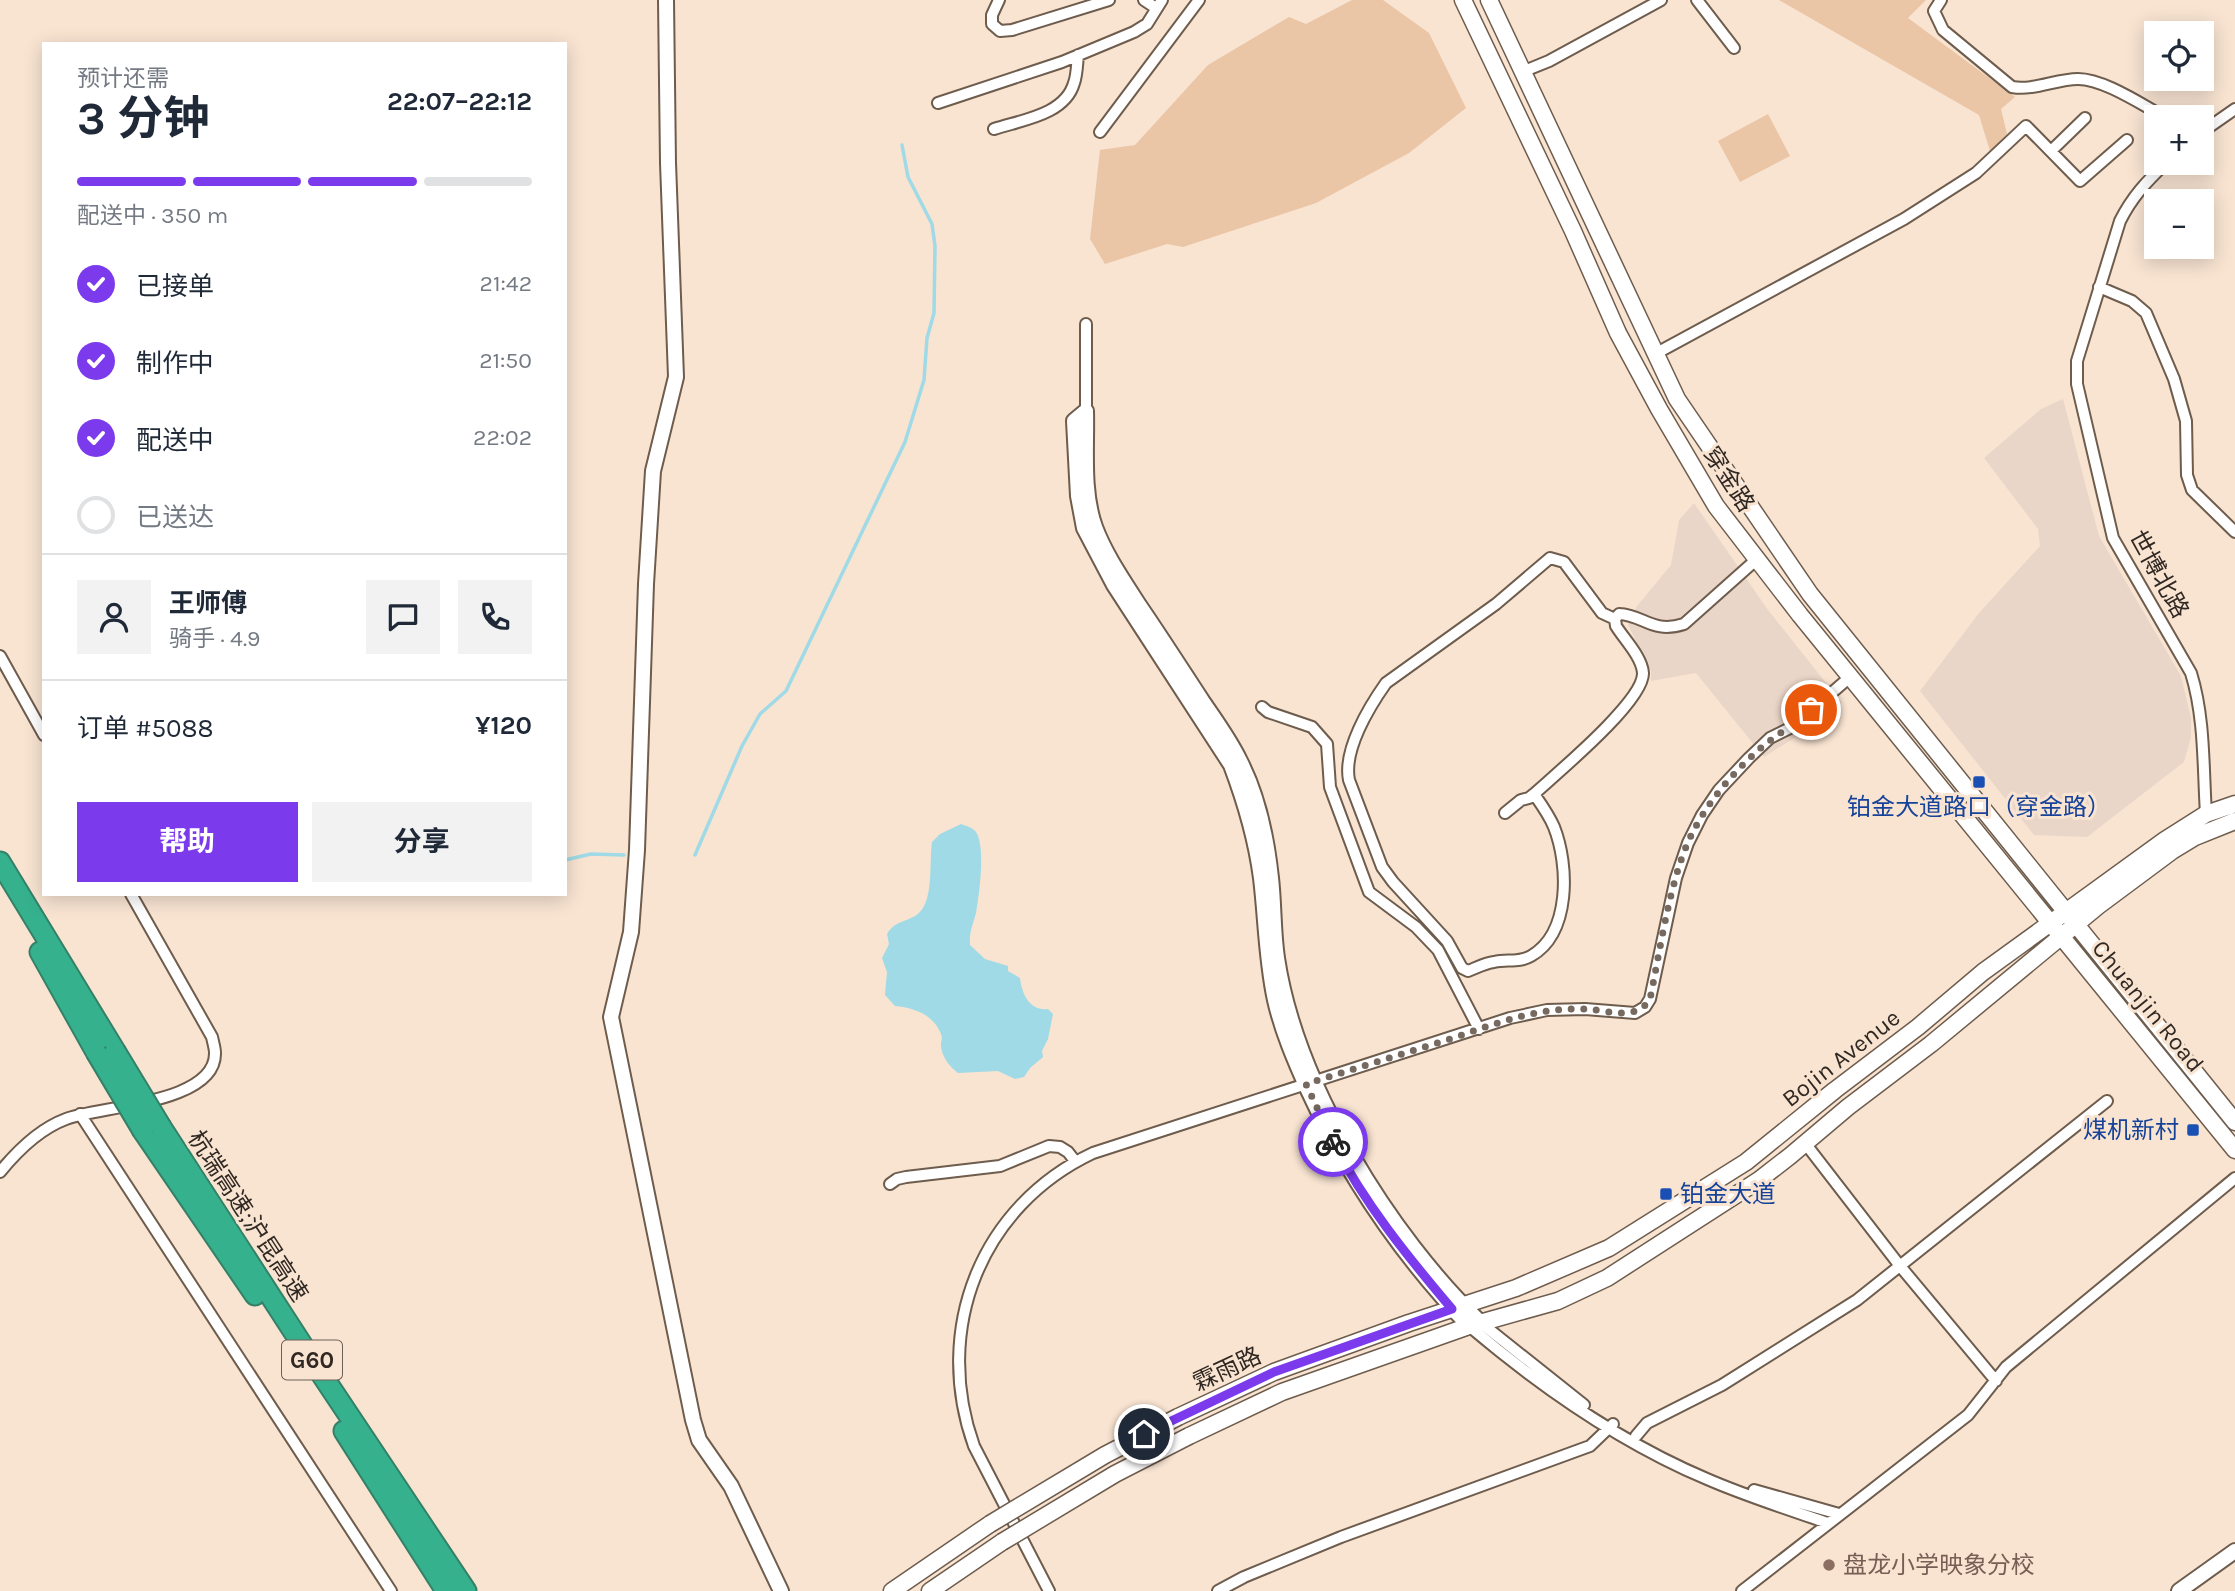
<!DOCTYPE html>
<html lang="zh">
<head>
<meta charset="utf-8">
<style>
  :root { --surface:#fff; --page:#f2f2f3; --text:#1f2937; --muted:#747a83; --line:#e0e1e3; --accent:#7c3aed }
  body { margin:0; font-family:Karla,"Noto Sans SC",sans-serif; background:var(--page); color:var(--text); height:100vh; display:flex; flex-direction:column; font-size:26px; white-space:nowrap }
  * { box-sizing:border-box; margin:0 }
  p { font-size:23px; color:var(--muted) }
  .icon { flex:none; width:38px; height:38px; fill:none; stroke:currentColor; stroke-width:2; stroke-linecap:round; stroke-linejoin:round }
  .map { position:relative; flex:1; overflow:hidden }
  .details { position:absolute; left:42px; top:42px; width:525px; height:854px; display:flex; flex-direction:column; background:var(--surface); border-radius:0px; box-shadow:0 4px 18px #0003 }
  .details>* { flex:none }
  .buttons { position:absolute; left:2144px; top:21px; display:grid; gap:14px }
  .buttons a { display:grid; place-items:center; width:70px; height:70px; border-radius:0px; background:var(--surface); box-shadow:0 4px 18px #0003; font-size:35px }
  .pin { position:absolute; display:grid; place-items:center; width:60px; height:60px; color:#fff; margin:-30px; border:4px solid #fff; border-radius:50%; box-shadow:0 2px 7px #0007 }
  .courier { position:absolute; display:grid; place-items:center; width:70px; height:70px; margin:-35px; border:5px solid #7c3aed; border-radius:50%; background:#fff; color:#222; box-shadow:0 2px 9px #0007 }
  .overview em { font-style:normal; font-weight:700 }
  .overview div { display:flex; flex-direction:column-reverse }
  .overview { display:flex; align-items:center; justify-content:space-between; height:119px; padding:0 35px }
  h1 { font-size:46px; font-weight:700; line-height:52px }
  .bar { display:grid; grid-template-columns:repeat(4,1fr); gap:10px 7px; align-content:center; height:84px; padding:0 35px }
  .bar i { height:9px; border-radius:5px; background:var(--line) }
  .bar .current { background:var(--accent) }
  .bar p { grid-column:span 4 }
  .line { display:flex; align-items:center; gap:18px; padding:0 35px; border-top:2px solid var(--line) }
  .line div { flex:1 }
  .round { display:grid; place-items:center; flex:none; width:74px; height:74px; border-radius:0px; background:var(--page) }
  ol { padding:0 35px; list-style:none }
  li { display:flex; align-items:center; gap:21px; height:77px }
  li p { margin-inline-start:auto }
  li .icon { padding:7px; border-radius:50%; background:var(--accent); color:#fff; stroke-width:4 }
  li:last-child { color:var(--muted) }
  li i { width:38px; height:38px; border:4px solid var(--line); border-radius:50% }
  .primary-button { display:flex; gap:14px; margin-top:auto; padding:14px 35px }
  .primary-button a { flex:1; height:80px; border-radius:0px; background:var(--accent); color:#fff; font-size:28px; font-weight:700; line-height:80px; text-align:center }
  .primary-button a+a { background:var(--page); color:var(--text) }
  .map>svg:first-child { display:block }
  .commercial { fill:#ead6c8 }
  .green { fill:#eac5a6 }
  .water { fill:#9fdae6 }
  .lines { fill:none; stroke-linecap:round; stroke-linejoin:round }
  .stream { stroke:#9fdae6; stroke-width:3.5 }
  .minor-casing { stroke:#6e5c4d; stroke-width:14 }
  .tertiary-casing { stroke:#6e5c4d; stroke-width:18 }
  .secondary-casing { stroke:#6e5c4d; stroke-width:19 }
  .motorway-casing { stroke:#348168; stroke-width:23 }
  .minor { stroke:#fff; stroke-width:10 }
  .tertiary { stroke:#fff; stroke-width:14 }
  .secondary { stroke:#fff; stroke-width:16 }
  .motorway { stroke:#36b18d; stroke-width:19 }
  .secondary-bridge-casing { stroke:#6e5c4d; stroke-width:19; stroke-linecap:butt }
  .motorway-bridge-casing { stroke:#348168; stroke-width:23; stroke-linecap:butt }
  .secondary-bridge { stroke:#fff; stroke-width:16 }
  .motorway-bridge { stroke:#36b18d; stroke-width:19 }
  .done { stroke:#766a60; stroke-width:7; stroke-dasharray:0 12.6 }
  .route { stroke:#7c3aed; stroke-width:9 }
  .transit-dot { fill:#1a4fb4; stroke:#f9e4d2; stroke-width:2.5 }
  .education-dot { fill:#8d6e63; stroke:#f9e4d2; stroke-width:2.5 }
  .labels { text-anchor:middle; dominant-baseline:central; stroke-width:6; stroke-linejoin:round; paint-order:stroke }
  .shield { fill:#f9e4d2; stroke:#6c6057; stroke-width:2 }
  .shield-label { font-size:23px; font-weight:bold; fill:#302822 }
  .street-label { font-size:24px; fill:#302822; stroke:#f9e4d2 }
  .transit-label { font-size:24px; fill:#164399; stroke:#f9e4d2 }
  .education-label { font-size:24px; fill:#785e54; stroke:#f9e4d2; text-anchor:start }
</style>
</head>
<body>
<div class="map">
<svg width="2235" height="1591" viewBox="0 0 2235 1591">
  <rect width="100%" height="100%" fill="#f9e4d2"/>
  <path class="commercial" d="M2063,399L2099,536L2181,676L2191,718V737L2184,762L2087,837L2034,835L1920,691L1979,613L2040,546L2038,529L1984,458L2041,409Z
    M1694,503L1768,610L1842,703L1830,706L1794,738L1764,757L1696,673L1651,681V671L1628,625L1637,606L1671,565L1679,520Z"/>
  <path class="green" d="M1352,0H1383L1429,33L1466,108L1409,153L1316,203L1183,247L1167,244L1105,264L1090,239L1100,150L1135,145L1208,65L1289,17L1306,24Z
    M1779,0H1926L1908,18L2015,97L2001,109L2007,134L1990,151L1979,115Z
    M1768,114L1790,156L1740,182L1718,141Z"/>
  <path class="water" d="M961,824C966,826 972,827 976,832C986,847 979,895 976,913C973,925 969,932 970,945L985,959L1008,966V971L1020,978C1022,995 1030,1011 1048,1009L1053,1014L1048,1039L1042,1051L1043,1057L1030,1068L1024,1077L1015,1079L998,1071L958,1073C950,1067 941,1056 941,1045C941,1039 943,1040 941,1034C933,1014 914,1008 895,1006L885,995L887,972L882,958L889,944L887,934C895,920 909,922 919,913C934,899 929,861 932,842L940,834Z"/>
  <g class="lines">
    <path class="stream" d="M695,855L742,746L760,714L786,691L905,442L924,380L927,338L934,313L935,246L932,224L908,177L902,145
      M565,860L591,854L624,855"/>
    <defs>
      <path id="minor" d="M999,0L992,15V24L1000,31L1012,30L1109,0
        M1144,0L1156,8
        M1697,0L1734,48
        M1941,0L1934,11L1943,30L2012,87C2034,91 2056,79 2078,79C2104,79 2142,105 2165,117
        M1522,72L1549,61L1661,0
        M938,103L1062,62L1134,32L1147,24L1162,0
        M994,129C1021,120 1065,115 1074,83C1077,75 1077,64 1078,55
        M1100,132L1199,0
        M2202,132L2235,109
        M2051,151L2085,118
        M2166,163C2147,181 2132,197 2120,221L2077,361V384L2113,538L2191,673C2205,718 2203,768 2206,814
        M2099,287L2132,301L2146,313L2174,379L2186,421L2187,475L2192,490L2235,532
        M1655,354L1904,219L1976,173L2026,126L2080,181L2127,140
        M1086,411V324
        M0,656L44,735
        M1262,707L1268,712L1312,727L1327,744L1330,787L1369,892L1416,927L1438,950L1479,1029
        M1534,794C1541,804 1549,815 1554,827C1569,865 1571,933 1531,956C1519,963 1507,959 1494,962C1485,963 1476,968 1468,971L1462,968L1447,941L1393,882L1382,867L1349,780C1343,750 1369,707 1386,683L1496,604L1550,558L1564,562L1602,613L1615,619
        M1505,813L1521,800L1529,798L1534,794C1557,773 1644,701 1643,673C1642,657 1624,639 1616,626L1615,619L1619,614C1644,615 1652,634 1684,624L1757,559
        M80,1114L391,1591
        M1805,1143L1900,1266L1996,1381
        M0,1172C18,1150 39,1129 66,1119C99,1106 216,1104 215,1053C215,1048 213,1042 212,1037L131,894
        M890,1184L897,1179L906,1177L1000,1166L1049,1146L1060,1147L1068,1152L1075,1161
        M1481,1323L1584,1405
        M1469,1326C1541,1387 1619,1442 1707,1479C1746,1496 1787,1509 1828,1523
        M1636,1436L1647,1423L1722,1385L1857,1300L2107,1101
        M1754,1490L1839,1514
        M1049,1591L974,1446C932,1329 981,1206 1093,1153L1510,1018L1547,1010L1585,1009L1635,1013L1645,1007L1650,999L1676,878L1688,843L1702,815L1719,790L1749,758L1770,738L1792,727L1850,677
        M1218,1591L1244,1577L1341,1537L1590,1446L1613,1424
        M1742,1591L1968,1415L2006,1367L2235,1178"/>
      <path id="tertiary" d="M666,0L668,163L676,377L653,471L646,584L637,850L631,932L611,1017L693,1420L699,1440L731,1486L781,1591
        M1086,411L1074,421L1078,496L1084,528L1114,585L1231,765C1245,802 1256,840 1261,878C1266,919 1266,959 1275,1000C1282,1031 1295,1061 1308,1090C1348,1177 1402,1256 1469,1326
        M1086,411C1087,448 1082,491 1095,527C1105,554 1123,580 1139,605C1161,637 1182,670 1203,702C1216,721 1230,740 1240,761C1258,796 1267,840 1271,878C1274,904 1273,931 1277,958C1296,1084 1389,1235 1481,1323
        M2179,1591L2235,1551"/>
      <path id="secondary" d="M1463,0L1573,231L1618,333L1659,409L1716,506L1800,615L2235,1150
        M1489,0L1677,399L1810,594L2235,1122
        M1178,1417L1274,1372L1409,1323L1516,1288L1609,1248L1746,1162L1835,1090L1918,1027L1983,972L2165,840L2206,814L2235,804
        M1189,1436L1282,1392L1469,1326L1558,1301L1607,1278L1759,1180L1790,1156L1848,1107L1931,1044L2098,906L2172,851L2195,837L2235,821
        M892,1591L990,1524
        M930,1591L1002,1542"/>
      <path id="motorway" d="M0,862L115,1051
        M40,952L96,1052
        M161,1127L312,1360L466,1591
        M143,1131L255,1295
        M344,1431L446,1591"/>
    </defs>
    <use href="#minor" class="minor-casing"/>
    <use href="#tertiary" class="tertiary-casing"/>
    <use href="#secondary" class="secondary-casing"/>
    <use href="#motorway" class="motorway-casing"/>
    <use href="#minor" class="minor"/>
    <use href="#tertiary" class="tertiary"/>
    <use href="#secondary" class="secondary"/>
    <use href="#motorway" class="motorway"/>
    <defs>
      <path id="secondary-bridge" d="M990,1524L1105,1455L1178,1417
        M1002,1542L1115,1474L1189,1436"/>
      <path id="motorway-bridge" d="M115,1051L161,1127
        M96,1052L143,1131"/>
    </defs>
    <use href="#secondary-bridge" class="secondary-bridge-casing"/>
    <use href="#motorway-bridge" class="motorway-bridge-casing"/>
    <use href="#secondary-bridge" class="secondary-bridge"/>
    <use href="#motorway-bridge" class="motorway-bridge"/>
  </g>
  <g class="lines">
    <path class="done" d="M1333,1142L1306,1084C1354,1069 1402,1054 1450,1039C1495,1024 1537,1007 1586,1009C1608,1010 1636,1022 1650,999C1660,951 1669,886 1688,842C1703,809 1726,780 1752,756C1770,738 1792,727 1811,710"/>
    <path class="route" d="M1144,1434L1274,1372L1452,1309C1408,1257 1364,1203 1333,1142"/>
  </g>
  <g class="transit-dot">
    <rect x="1972" y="775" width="14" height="14" rx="3.5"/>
    <rect x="2186" y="1123" width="14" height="14" rx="3.5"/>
    <rect x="1659" y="1187" width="14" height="14" rx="3.5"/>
  </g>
  <circle class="education-dot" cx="1829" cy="1565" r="7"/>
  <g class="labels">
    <rect class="shield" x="282" y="1340.5" width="60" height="39" rx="5"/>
    <g class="shield-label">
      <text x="312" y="1360">G60</text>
    </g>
    <g class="street-label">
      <text transform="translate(1729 479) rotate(57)">穿金路</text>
      <text transform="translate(2159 574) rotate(61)">世博北路</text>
      <text transform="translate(2148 1006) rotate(51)">Chuanjin Road</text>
      <text transform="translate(1841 1058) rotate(-38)">Bojin Avenue</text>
      <text transform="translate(248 1216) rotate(57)">杭瑞高速;沪昆高速</text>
      <text transform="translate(1227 1369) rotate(-25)">霖雨路</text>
    </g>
    <g class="transit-label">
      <text x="1979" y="807">铂金大道路口（穿金路）</text>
      <text x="2179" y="1130" text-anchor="end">煤机新村</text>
      <text x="1680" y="1194" text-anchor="start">铂金大道</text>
    </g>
    <g class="education-label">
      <text x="1843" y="1565">盘龙小学映象分校</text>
    </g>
  </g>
</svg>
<div class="buttons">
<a><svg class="icon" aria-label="locate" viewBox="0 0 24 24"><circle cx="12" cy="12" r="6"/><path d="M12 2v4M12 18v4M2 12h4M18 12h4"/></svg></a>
<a>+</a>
<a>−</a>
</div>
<div class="pin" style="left:1811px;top:710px;background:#ea580c"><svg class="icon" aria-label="bag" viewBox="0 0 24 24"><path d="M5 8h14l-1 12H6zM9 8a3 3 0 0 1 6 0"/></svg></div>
<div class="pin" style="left:1144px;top:1434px;background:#1f2937"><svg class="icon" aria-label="home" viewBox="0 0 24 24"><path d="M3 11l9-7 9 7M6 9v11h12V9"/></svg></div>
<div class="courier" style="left:1333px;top:1142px"><svg class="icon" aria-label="bike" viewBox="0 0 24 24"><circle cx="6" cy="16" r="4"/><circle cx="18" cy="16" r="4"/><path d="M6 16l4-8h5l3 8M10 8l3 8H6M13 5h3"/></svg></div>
<section class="details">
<div class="overview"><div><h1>3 分钟</h1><p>预计还需</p></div><em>22:07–22:12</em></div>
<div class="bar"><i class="current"></i><i class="current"></i><i class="current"></i><i></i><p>配送中 · 350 m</p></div>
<ol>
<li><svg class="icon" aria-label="check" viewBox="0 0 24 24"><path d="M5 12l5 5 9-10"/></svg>已接单<p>21:42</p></li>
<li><svg class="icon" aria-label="check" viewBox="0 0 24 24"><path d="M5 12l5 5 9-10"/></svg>制作中<p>21:50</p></li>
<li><svg class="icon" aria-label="check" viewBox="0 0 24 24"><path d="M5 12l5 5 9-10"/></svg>配送中<p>22:02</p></li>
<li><i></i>已送达</li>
</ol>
<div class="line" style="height:126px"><a class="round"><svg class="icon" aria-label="person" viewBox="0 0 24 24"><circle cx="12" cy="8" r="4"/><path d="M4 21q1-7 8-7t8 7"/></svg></a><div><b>王师傅</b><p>骑手 · 4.9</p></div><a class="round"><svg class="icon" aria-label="chat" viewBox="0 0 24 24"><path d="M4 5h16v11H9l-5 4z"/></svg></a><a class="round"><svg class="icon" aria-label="phone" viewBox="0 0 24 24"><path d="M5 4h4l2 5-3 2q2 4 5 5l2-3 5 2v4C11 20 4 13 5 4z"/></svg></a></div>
<div class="line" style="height:91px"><div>订单 #5088</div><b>¥120</b></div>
<div class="primary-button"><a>帮助</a><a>分享</a></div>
</section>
</div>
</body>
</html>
